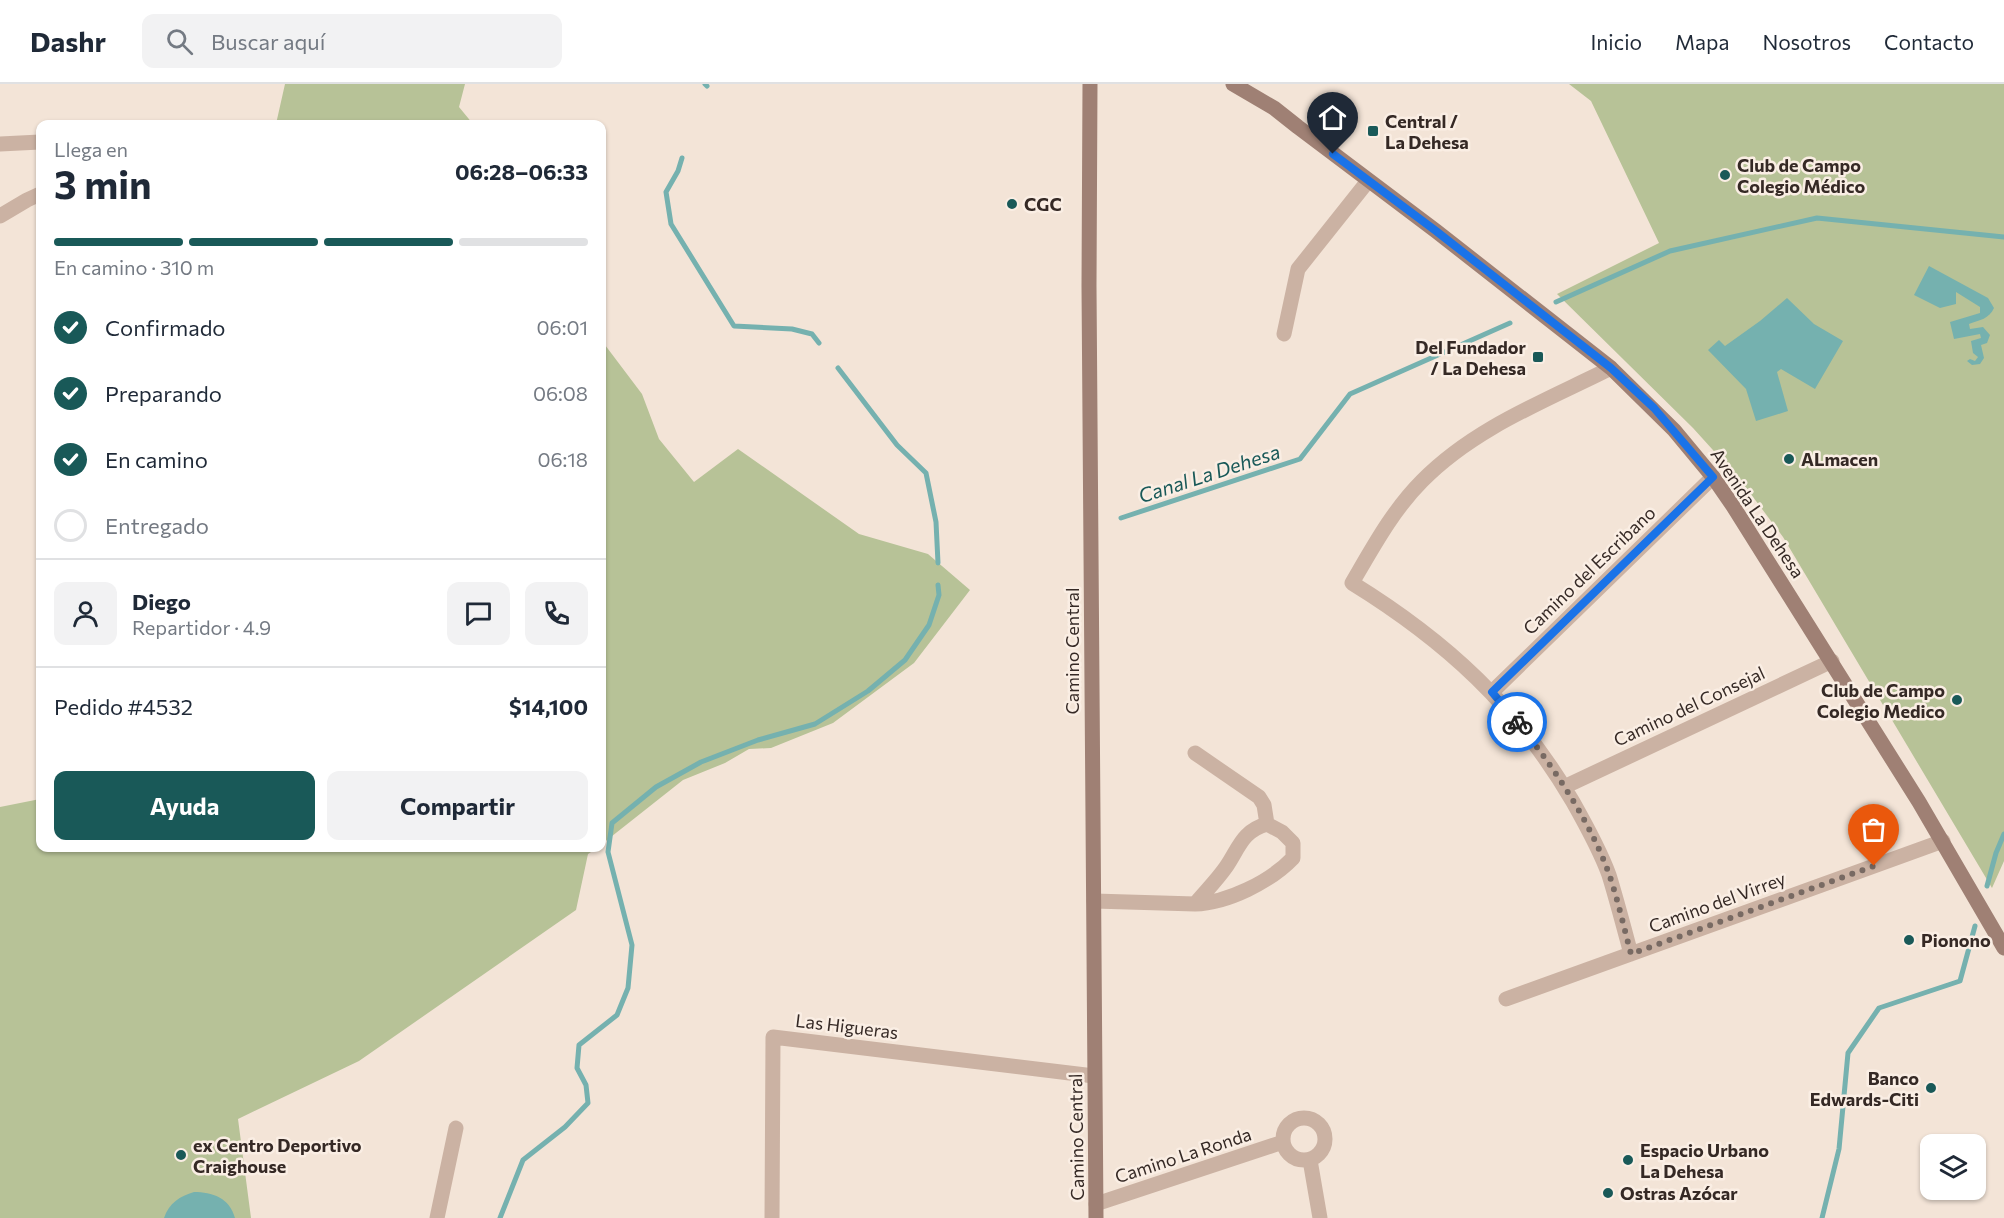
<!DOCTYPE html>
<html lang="es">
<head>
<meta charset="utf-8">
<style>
  :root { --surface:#fff; --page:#f2f2f3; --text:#1f2937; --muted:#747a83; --line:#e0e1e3; --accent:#195958 }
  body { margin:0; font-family:Commissioner,sans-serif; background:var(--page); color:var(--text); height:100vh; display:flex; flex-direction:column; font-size:22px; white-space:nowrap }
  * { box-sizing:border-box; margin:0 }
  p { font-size:20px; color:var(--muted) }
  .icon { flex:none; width:33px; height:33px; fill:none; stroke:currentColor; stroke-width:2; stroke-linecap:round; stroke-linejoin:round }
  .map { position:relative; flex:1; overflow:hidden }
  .details { position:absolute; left:36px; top:36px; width:570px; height:732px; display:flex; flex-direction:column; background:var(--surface); border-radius:12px; box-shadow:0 2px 4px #0004 }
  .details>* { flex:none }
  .controls { position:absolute; left:1920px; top:1050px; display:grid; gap:12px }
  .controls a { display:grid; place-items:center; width:66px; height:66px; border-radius:12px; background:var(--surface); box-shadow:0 2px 4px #0004; font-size:30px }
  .pin { position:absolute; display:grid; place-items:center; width:51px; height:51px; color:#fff; margin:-62px -26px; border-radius:50% 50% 50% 0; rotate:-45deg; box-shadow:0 0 6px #0007 }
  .pin .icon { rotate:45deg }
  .courier { position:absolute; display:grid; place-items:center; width:60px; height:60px; margin:-30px; border:4px solid #1a73e8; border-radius:50%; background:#fff; color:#222; box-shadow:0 2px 8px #0007 }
  .summary em { font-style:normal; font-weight:700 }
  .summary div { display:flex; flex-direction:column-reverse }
  .summary { display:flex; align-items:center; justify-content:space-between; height:102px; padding:0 18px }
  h1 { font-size:39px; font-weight:700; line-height:45px }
  .bar { display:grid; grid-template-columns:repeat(4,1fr); gap:9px 6px; align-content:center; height:72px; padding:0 18px }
  .bar i { height:8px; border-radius:4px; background:var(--line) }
  .bar .on { background:var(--accent) }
  .bar p { grid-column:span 4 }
  .line { display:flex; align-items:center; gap:15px; padding:0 18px; border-top:2px solid var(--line) }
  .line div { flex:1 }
  .round { display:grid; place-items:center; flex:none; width:63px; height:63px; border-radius:12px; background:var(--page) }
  ol { padding:0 18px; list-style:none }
  li { display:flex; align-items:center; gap:18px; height:66px }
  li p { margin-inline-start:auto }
  li .icon { padding:6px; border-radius:50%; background:var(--accent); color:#fff; stroke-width:4 }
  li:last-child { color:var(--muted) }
  li i { width:33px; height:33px; border:3px solid var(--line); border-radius:50% }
  .primary-button { display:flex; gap:12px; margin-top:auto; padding:12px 18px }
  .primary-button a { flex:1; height:69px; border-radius:12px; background:var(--accent); color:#fff; font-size:24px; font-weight:700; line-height:69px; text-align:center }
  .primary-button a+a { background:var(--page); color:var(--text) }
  header { display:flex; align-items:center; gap:36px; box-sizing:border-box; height:84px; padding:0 30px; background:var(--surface); border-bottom:2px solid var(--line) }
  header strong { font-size:28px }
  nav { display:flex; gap:33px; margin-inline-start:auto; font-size:21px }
  .search { width:420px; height:54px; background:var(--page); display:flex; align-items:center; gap:15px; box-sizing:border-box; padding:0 21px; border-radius:12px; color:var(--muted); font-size:22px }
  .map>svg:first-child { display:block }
  .green { fill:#b7c297 }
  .water { fill:#75b1af }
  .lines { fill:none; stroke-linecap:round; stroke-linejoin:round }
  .stream { stroke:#75b1af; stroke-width:5 }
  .minor { stroke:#cbb2a3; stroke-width:15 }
  .secondary { stroke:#9f8074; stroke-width:15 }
  .done { stroke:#786a63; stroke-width:6; stroke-dasharray:0 10.8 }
  .route { stroke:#1a73e8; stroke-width:8 }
  .poi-dot { fill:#195958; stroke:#faeee4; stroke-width:2 }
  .labels { text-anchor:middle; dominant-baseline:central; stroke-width:5; stroke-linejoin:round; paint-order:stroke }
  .poi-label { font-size:18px; font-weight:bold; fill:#352925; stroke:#faeee4; text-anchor:start }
  .street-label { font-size:18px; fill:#352925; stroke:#faeee4 }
  .water-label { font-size:20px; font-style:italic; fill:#195958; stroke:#faeee4 }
</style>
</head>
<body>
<header>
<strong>Dashr</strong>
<div class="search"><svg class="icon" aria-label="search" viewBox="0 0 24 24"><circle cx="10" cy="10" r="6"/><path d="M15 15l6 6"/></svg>Buscar aquí</div>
<nav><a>Inicio</a><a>Mapa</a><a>Nosotros</a><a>Contacto</a></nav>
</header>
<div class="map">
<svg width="2004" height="1134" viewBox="0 0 2004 1134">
  <rect width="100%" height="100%" fill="#f3e4d7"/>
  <path class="green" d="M285,0H465L459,23L473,40H276Z
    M1569,0H2004V777L1992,804L1783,453L1741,397L1693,344L1557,210L1659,159L1591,17Z
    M602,257L642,310L659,355L694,398L738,365L859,450L928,470L970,506L914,579L833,639L771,664L749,665L725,679L683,696L602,760Z
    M40,715V764H597L588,770L576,826L359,977L238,1035L251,1134H0V723Z"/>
  <path class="water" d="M1929,182L1988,214L1994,224C1989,235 1980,236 1969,240L1970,245L1983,243L1990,251L1987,259L1981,261L1984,274L1980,280L1972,281L1967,277L1970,275L1975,277L1978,273L1973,269L1971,257L1981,254L1980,250L1954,255L1950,238L1980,229V223L1956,208V220L1940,224L1914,211Z
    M1787,214L1814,240L1843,257L1815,305L1781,285L1777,288L1788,327L1756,337L1746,305L1708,266L1719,256L1725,262L1760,237Z
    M194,1108C212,1108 230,1114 235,1134H164C169,1119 180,1112 194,1108Z"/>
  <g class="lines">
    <path class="stream" d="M705,0L707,2
      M682,74L678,87L666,108L671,140L734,242L792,245L812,250L819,259
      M1556,218L1670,167L1817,134L2004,153
      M838,284L897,361L926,389L936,438L938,479
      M1121,434L1300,375L1350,310L1510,239
      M1987,802L1996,769L2004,750
      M500,1134L523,1076L565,1043L588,1019L586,1001L577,984L579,961L617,931L628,904L632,861L608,768L612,739L656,703L701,678L758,656L815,640L868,607L905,576L929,541L939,511L938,501
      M1822,1134L1839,1065L1848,969L1879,924L1960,897L1975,842"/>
    <path class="minor" d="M0,60L40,58
      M0,132L27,116L40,110
      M1284,250L1298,185L1368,97
      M1611,284C1545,317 1474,344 1422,397C1393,426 1373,463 1352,499C1446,557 1517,622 1573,718C1586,741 1600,766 1609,791C1617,817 1624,844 1631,870
      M1492,608L1713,393
      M1195,669L1259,713L1264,721L1267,740
      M1564,703L1832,577
      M1094,817L1195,820C1227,819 1270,798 1293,774V759L1282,748L1267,740C1242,747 1239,764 1226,783C1217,796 1205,808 1195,820
      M1506,915L1943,757
      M1283 1055a21 21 0 1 1 42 0a21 21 0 1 1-42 0Z
      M1310,1076L1320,1134
      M1096,1120L1283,1058
      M437,1134L456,1044
      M772,1134L773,953L1094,992"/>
    <path class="secondary" d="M1090,0L1089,202L1096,1134
      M1233,0L1274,24L1298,43L1436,147L1611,284L1674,346L1713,393L1733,422L1919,718L2004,864"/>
  </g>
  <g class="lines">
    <path class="done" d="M1517,638C1552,680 1591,739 1609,790C1618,816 1624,844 1631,870L1874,782"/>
    <path class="route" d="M1333,70L1436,147L1611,284L1654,324L1713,393L1492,608L1517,638"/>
  </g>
  <g class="poi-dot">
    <rect x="1367" y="41" width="12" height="12" rx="3"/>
    <circle cx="1725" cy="91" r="6"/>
    <circle cx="1012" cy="120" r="6"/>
    <rect x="1532" y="267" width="12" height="12" rx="3"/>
    <circle cx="1789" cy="375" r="6"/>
    <circle cx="1957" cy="616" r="6"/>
    <circle cx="1909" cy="856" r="6"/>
    <circle cx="1931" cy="1004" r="6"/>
    <circle cx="181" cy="1071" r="6"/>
    <circle cx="1628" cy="1076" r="6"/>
    <circle cx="1608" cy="1109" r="6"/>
  </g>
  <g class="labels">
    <g class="poi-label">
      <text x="1385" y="37">Central /<tspan x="1385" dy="21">La Dehesa</tspan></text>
      <text x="1737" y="81">Club de Campo<tspan x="1737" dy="21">Colegio Médico</tspan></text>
      <text x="1024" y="120">CGC</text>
      <text x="1526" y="263" text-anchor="end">Del Fundador<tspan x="1526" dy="21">/ La Dehesa</tspan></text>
      <text x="1801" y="375">ALmacen</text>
      <text x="1945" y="606" text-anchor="end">Club de Campo<tspan x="1945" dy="21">Colegio Medico</tspan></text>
      <text x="1921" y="856">Pionono</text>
      <text x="1919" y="994" text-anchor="end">Banco<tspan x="1919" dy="21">Edwards-Citi</tspan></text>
      <text x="193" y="1061">ex Centro Deportivo<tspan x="193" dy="21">Craighouse</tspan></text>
      <text x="1640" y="1066">Espacio Urbano<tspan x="1640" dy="21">La Dehesa</tspan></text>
      <text x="1620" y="1109">Ostras Azócar</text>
    </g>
    <g class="street-label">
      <text transform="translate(1758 429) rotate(56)">Avenida La Dehesa</text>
      <text transform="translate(1589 486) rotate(-44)">Camino del Escribano</text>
      <text transform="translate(1072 567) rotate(-90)">Camino Central</text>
      <text transform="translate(1689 622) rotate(-25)">Camino del Consejal</text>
      <text transform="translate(1717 818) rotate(-20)">Camino del Virrey</text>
      <text transform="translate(847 942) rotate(7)">Las Higueras</text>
      <text transform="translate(1076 1053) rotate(-91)">Camino Central</text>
      <text transform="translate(1183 1071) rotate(-18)">Camino La Ronda</text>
    </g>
    <g class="water-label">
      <text transform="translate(1209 389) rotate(-18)">Canal La Dehesa</text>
    </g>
  </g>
</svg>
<div class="controls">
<a><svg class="icon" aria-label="layers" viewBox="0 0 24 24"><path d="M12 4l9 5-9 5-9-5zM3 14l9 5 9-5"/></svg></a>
</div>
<div class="pin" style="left:1874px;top:782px;background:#ea580c"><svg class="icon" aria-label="bag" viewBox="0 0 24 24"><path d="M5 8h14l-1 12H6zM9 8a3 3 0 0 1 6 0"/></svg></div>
<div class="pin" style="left:1333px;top:70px;background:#1f2937"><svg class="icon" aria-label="home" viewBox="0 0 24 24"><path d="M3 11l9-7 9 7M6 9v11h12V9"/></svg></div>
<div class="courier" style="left:1517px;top:638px"><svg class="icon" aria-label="bike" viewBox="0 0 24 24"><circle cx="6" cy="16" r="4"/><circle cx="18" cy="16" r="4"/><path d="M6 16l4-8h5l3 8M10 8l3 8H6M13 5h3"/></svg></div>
<section class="details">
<div class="summary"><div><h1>3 min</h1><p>Llega en</p></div><em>06:28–06:33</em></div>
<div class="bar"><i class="on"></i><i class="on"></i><i class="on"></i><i></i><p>En camino · 310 m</p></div>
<ol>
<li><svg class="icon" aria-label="check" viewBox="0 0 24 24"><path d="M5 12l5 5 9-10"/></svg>Confirmado<p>06:01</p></li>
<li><svg class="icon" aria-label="check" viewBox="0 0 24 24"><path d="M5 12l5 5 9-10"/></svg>Preparando<p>06:08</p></li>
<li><svg class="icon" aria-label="check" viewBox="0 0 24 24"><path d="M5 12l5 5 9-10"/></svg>En camino<p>06:18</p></li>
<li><i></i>Entregado</li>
</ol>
<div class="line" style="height:108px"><a class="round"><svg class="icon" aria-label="person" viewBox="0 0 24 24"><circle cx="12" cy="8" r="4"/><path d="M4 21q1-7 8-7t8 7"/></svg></a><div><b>Diego</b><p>Repartidor · 4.9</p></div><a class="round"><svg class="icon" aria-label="chat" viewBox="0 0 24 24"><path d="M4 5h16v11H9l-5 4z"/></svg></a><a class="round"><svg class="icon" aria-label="phone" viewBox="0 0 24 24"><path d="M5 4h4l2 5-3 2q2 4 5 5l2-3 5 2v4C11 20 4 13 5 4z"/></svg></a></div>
<div class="line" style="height:78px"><div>Pedido #4532</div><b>$14,100</b></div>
<div class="primary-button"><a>Ayuda</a><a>Compartir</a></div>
</section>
</div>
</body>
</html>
